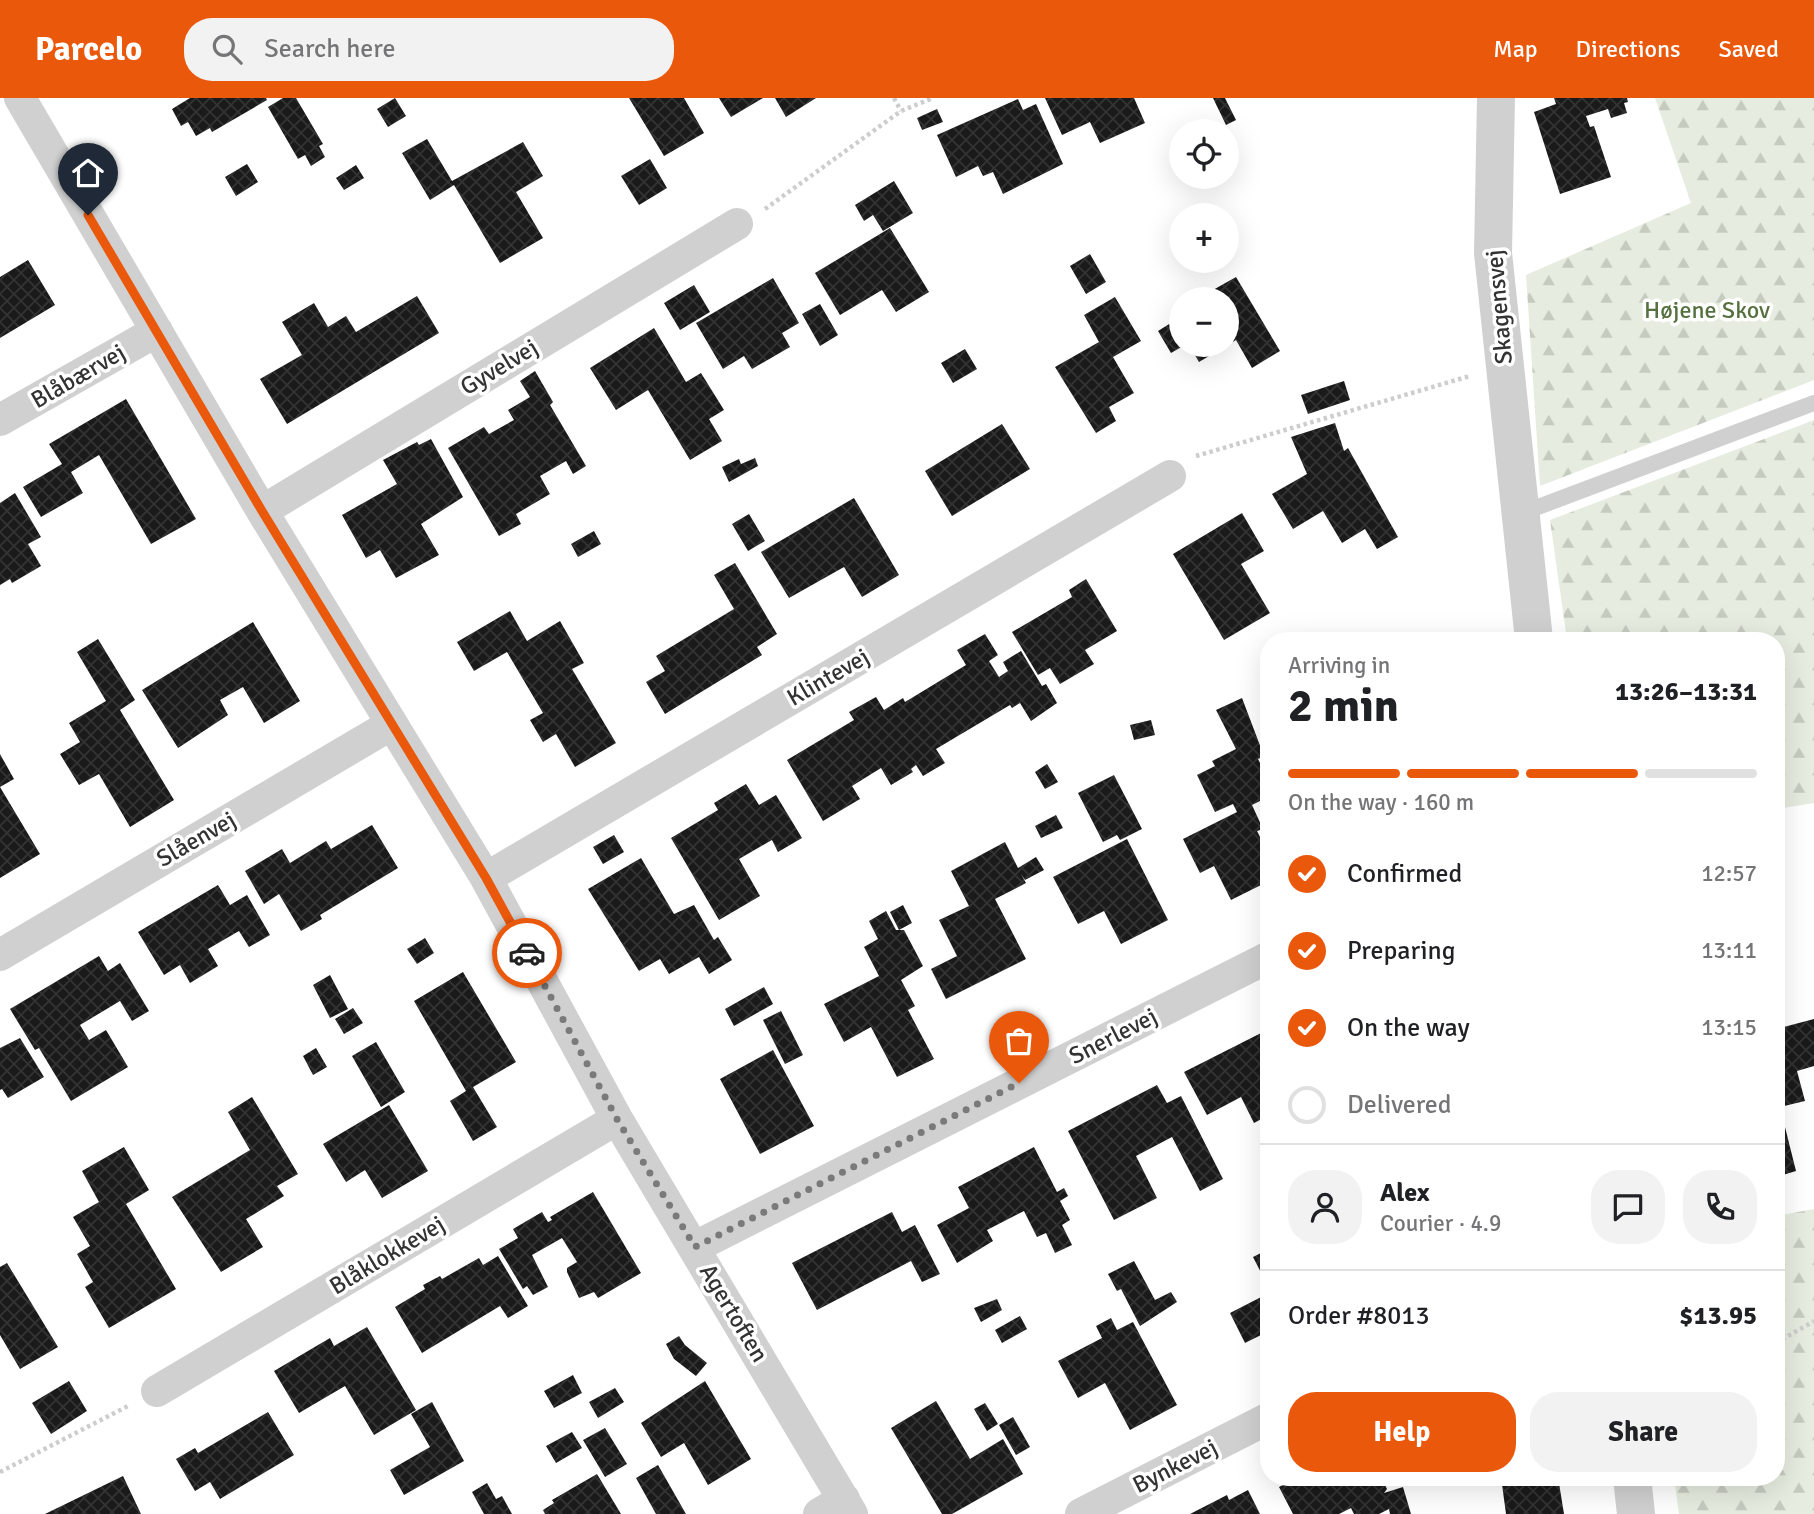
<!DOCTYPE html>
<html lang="en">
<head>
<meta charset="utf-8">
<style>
  :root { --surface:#fff; --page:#f2f2f2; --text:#202124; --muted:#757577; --line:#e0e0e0; --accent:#ea580c }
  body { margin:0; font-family:Signika,sans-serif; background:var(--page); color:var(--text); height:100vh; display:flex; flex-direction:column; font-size:26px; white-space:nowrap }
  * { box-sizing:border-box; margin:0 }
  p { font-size:23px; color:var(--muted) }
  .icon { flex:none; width:38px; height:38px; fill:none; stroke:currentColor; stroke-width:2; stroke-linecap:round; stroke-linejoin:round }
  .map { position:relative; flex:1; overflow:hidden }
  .panel { position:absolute; left:1260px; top:534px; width:525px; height:854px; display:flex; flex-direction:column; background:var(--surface); border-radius:28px; box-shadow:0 7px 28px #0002 }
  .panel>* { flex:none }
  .buttons { position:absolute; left:1169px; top:21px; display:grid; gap:14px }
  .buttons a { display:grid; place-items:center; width:70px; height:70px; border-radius:50%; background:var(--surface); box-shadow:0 7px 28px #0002; font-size:35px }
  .pin { position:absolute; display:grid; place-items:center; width:60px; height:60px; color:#fff; margin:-72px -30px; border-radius:50% 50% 50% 0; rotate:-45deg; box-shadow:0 0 7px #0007 }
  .pin .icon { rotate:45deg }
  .courier { position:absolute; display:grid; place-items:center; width:70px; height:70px; margin:-35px; border:5px solid #ea580c; border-radius:50%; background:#fff; color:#222; box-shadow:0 2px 9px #0007 }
  .summary em { font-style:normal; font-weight:800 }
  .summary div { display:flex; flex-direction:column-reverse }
  .summary { display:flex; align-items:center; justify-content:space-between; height:119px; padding:0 28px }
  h1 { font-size:46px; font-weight:800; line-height:52px }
  .bar { display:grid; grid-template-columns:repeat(4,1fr); gap:10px 7px; align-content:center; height:84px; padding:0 28px }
  .bar i { height:9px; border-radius:5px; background:var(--line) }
  .bar .selected { background:var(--accent) }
  .bar p { grid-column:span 4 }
  .line { display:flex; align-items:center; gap:18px; padding:0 28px; border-top:2px solid var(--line) }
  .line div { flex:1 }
  .round { display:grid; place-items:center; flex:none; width:74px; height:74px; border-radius:28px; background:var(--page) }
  ol { padding:0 28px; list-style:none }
  li { display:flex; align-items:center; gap:21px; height:77px }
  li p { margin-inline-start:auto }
  li .icon { padding:7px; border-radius:50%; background:var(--accent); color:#fff; stroke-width:4 }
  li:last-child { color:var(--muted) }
  li i { width:38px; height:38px; border:4px solid var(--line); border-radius:50% }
  .action { display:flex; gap:14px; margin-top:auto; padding:14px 28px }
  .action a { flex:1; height:80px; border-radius:28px; background:var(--accent); color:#fff; font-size:28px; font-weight:800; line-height:80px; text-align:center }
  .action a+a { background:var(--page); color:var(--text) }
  header { display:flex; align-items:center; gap:42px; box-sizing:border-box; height:98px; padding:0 35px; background:var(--accent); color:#fff }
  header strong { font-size:33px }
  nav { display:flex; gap:38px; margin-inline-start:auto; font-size:24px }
  .search { width:490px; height:63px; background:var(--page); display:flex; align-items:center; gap:18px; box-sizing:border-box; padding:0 24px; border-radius:28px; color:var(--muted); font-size:26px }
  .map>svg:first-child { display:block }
  .forest { fill:url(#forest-firs) }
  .building { fill:url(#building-cross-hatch) }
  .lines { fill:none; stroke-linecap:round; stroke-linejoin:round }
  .path { stroke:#cdcdcd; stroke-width:4.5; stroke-dasharray:3.5 3.5; stroke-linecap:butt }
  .service { stroke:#d0d0d0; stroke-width:16 }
  .minor { stroke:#d0d0d0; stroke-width:32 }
  .tertiary { stroke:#d0d0d0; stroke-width:38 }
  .done { stroke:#7a7a7a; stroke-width:7; stroke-dasharray:0 12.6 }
  .route { stroke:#ea580c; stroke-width:9 }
  .labels { text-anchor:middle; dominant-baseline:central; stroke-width:7; stroke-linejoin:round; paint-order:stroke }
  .street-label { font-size:24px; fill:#333; stroke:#fff }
  .park-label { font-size:24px; fill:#56703f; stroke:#fff }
</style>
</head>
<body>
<header>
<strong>Parcelo</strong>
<div class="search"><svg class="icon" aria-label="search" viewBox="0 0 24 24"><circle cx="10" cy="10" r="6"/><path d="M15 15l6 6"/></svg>Search here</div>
<nav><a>Map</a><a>Directions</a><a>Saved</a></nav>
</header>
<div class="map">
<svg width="1814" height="1416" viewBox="0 0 1814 1416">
  <defs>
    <pattern id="forest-firs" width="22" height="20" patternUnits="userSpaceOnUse" patternTransform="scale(1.75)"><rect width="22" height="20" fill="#e6ecdf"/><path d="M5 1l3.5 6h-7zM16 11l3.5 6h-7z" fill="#c6cbc0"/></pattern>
    <pattern id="building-cross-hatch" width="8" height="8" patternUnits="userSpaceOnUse" patternTransform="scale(1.75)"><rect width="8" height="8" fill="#1a1a1a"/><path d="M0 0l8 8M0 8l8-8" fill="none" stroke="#333"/></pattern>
  </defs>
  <rect width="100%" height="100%" fill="#fff"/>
  <path class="forest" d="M1655,0H1814V282L1540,388L1526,177L1691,105Z
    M1814,322V705L1776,711V542H1567L1550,422Z
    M1814,1111V1416H1679L1674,1379H1776V1118Z"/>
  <path class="building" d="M190,0H266L267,2L212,34L210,30L196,38L188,24L181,28L172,11Z
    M283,0H296L323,46L319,48L325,59L311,68L305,57L298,61L268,9Z
    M395,0L406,18L388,29L377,11Z
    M629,0H684L704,35L664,58Z
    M719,0H763L731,19Z
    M775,0H816L786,19Z
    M1045,0H1134L1145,25L1100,45L1090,24L1062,37Z
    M1213,0H1225L1236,22L1226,27Z
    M1554,0H1627L1628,4L1624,5L1627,15L1611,20L1608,11L1586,18L1590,29L1594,28L1611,79L1560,96L1534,14L1556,6Z
    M1018,1L1023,12L1036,6L1063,66L1003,96L993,74L983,78L978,68L956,79L937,37Z
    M937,11L943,24L922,32L917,20Z
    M427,41L452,83L523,44L543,78L516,94L543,140L500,165L454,87L430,102L402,55Z
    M650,61L667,90L639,107L621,78Z
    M247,66L258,84L236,98L225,79Z
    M356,67L364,80L344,92L336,80Z
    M894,83L913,115L883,133L873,117L864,123L855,107Z
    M890,130L929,194L896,214L882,192L840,217L815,175Z
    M1090,156L1106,184L1086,196L1070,168Z
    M28,162L55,207L0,240V179Z
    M1236,179L1280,253L1252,270L1236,242L1199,264L1189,247H1227V201H1197Z
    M773,180L799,225L782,235L790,249L752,271L744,258L723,271L696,225Z
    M694,187L710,214L680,232L664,205Z
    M417,198L439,235L287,326L260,281L302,257L282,224L314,205L328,229L346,218L356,234Z
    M1115,199L1141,243L1113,259L1134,295L1109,309L1116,323L1096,335L1055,269L1099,244L1084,217Z
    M820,206L838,237L820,248L802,216Z
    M1181,211V247H1185L1171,255L1158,233L1174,223L1171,217Z
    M654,230L686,284L701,275L724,312L709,321L722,343L690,362L648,292L616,312L590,270Z
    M965,251L977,271L953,285L941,265Z
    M535,273L553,304L550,307L586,368L573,376L566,363L540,378L550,396L516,416L521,426L499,438L448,350L484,329L489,336L514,322L508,312L530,299L520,283Z
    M1344,283L1350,302L1308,316L1301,297Z
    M126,301L196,421L151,446L99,357L71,374L83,395L41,419L23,389L62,366L49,346Z
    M1335,325L1344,353L1348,350L1398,439L1377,451L1365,431L1342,445L1323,413L1293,431L1272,396L1307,376L1291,339Z
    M1002,326L1030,371L952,418L925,373Z
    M431,341L463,399L421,426L439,457L396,480L380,452L366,460L342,417L397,386L383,362L417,344L419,347Z
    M755,360L758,368L729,384L722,369L739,361L741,366Z
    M15,395L41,439L28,446L41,468L12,485L10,481L0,487V405Z
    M854,400L899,477L862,499L844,469L789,500L761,454Z
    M1242,415L1264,453L1241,466L1270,515L1224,542L1173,456Z
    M749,416L765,443L748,453L732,426Z
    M594,433L601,446L578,459L571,446Z
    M735,465L777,536L757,549L762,557L665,616L646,584L665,573L656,558L734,511L714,477Z
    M1086,481L1117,533L1085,552L1094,566L1060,586L1050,570L1038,577L1012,534L1072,499L1069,492Z
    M510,513L527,543L560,523L584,565L572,571L616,645L575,669L556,636L543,644L530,622L543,615L507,554L474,573L457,544Z
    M253,524L300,603L264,625L243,589L220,602L228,617L178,650L142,592Z
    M1309,534L1315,542H1295Z
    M985,536L998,557L989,563L999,579L1008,573L1003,564L1021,553L1042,588L1046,586L1057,605L1031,623L1020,605L1012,610L1010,607L936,651L945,665L923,678L916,667L911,671L913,674L891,687L881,670L852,688L860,701L823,723L787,662L854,622L849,614L876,599L884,612L903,600L905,604L966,567L957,552Z
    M98,541L135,602L120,612L174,702L130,729L99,676L79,687L60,656L80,644L69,625L106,603L77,554Z
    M1242,600L1264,658L1258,661L1269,683V691L1265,693L1268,699L1252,707L1263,731L1257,733L1269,757V783L1231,802L1214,768L1200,775L1183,741L1237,714L1233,706L1215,714L1197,677L1215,668L1212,663L1236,651L1216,612Z
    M1151,622L1155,637L1134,642L1130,627Z
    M0,656L14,681L0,689L40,756L0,780Z
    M1047,666L1058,684L1045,691L1035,674Z
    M1114,677L1142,731L1120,742L1117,737L1103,744L1078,695Z
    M746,686L759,707L776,697L802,740L778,754L772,742L739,761L760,798L719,822L671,740L718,712L714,705Z
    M1056,717L1063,730L1041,740L1035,728Z
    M372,727L398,770L320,817L322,821L301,833L279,796L264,806L245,773L282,751L290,765L326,743L331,751Z
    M614,737L624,754L603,766L593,749Z
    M1127,741L1168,822L1121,846L1104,813L1078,826L1053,779Z
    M1005,744L1018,770L1036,759L1044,772L1025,782L1021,776L1026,785L995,801L1026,861L946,901L931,871L957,858L939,822L969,808L951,773Z
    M641,760L674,816L694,807L714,842L718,839L732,862L709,876L699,859L669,876L660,861L639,873L588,791Z
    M218,787L230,807L247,797L270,837L249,849L239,833L208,851L218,868L190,885L180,867L164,877L138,834Z
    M903,807L912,825L899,832L890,814Z
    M886,813L896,832H904L923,868L901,882L915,908L908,912L934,961L897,979L871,929L844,944L824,906L879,878L864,849L878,841L869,823Z
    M425,840L434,855L417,866L407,851Z
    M99,858L108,873L120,865L149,913L132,923L120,903L80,927L89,942L106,932L128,969L71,1003L39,950L35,952L10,911Z
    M463,874L516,964L473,989L497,1029L473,1043L450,1003L466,993L414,903Z
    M330,877L348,911L330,920L313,887Z
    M764,889L773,906L734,928L725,911Z
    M353,910L363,925L344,936L335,921Z
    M781,913L803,957L785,966L763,922Z
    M1814,921V968L1797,973L1805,1003L1780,1009L1796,1073L1776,1079V931Z
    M1269,931V1017L1254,1025L1241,999L1207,1017L1184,974Z
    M20,940L44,979L8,1000L2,991L0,992V950Z
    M376,944L405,994L381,1009L352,958Z
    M316,950L327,969L313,977L303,958Z
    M773,952L814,1028L760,1056L720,981Z
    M1157,987L1167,1005L1181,998L1223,1081L1200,1093L1172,1039L1136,1058L1157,1100L1114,1122L1068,1033Z
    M252,999L298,1076L277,1088L284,1098L246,1121L263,1149L221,1174L172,1099L250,1052L228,1014Z
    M389,1007L428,1073L382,1100L365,1072L346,1084L323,1046Z
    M124,1049L149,1092L126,1106L176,1191L109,1230L85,1189L93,1184L77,1156L90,1148L73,1119L99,1104L82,1073Z
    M1034,1049L1057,1094L1064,1090L1068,1098L1060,1103L1070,1122L1062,1127L1072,1147L1055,1155L1046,1135L1037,1139L1024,1113L987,1132L993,1143L957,1165L937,1127L969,1110L958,1089Z
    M593,1094L641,1175L598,1200L594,1194L579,1200L567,1174V1170L577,1164L562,1140L532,1157L548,1189L533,1197L527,1188L523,1191L499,1151L518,1140L513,1131L542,1114L548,1124L552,1122L550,1119Z
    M892,1114L902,1134L915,1127L940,1176L922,1184L911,1163L817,1212L792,1165Z
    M1269,1151V1190L1253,1159Z
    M498,1158L528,1208L508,1220L500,1208L422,1255L395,1209L425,1191L423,1187L440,1178L442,1181L479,1160L483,1167Z
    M1134,1163L1155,1202L1171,1194L1177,1204L1140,1228L1121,1191L1117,1193L1108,1176Z
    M7,1165L58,1249L20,1271L0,1237V1169Z
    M1269,1195V1233L1245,1245L1230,1215Z
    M997,1201L1002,1212L981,1224L974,1210Z
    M1020,1218L1027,1231L1002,1245L995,1232Z
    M1111,1220L1117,1232L1133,1224L1177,1307L1130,1332L1105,1285L1078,1300L1058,1263L1102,1240L1096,1228Z
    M367,1229L416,1312L374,1337L345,1288L299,1315L274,1273L330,1240L334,1248Z
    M679,1238L685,1247L707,1265L696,1278L674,1261L666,1246Z
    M573,1277L582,1295L554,1310L544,1293Z
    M69,1283L87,1313L51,1336L32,1305Z
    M705,1283L751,1361L708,1387L684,1345L661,1359L641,1325Z
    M615,1290L624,1304L598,1320L589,1304Z
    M936,1303L970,1361L1003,1341L1023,1376L952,1416H942L891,1330Z
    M432,1304L464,1363L404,1397L390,1372L430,1349L411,1316Z
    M985,1305L998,1326L987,1333L974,1311Z
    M268,1314L294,1357L220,1401L210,1384L195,1393L176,1361L195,1350L198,1355Z
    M1013,1319L1030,1349L1016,1357L999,1327Z
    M605,1330L627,1366L605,1379L583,1342Z
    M572,1334L582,1350L556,1365L546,1348Z
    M658,1367L686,1416H656L636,1380Z
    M597,1376L621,1416H545L543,1412L554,1405L552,1402Z
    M123,1378L141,1416H45Z
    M1299,1379H1381L1387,1391L1384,1395L1403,1389L1411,1416H1390L1389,1411L1379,1416H1354L1351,1410L1339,1416H1293L1279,1389Z
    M1501,1379H1558L1564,1416H1506Z
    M487,1385L496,1401L502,1398L512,1416H484L472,1394Z
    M1248,1392L1260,1416H1190L1227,1397L1229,1402Z"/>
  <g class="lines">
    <path class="path" d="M894,0L901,13
      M765,111L901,13L933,0
      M1196,358L1470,278
      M1776,1245L1814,1223
      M0,1374L130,1307"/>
    <path class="service" d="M1522,415L1814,305"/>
    <path class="minor" d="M20,0L262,413L486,780L617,1021L852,1416
      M0,322L157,233
      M262,413L737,126
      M486,780L1170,378
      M0,857L392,626
      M695,1149L1269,859
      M157,1293L617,1021
      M819,1416L844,1401
      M1081,1416L1269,1320"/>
    <path class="tertiary" d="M1496,0L1493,155L1534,542
      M1632,1379L1636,1416"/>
  </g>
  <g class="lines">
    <path class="done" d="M527,855L617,1021L695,1149L1019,985"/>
    <path class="route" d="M88,117L262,413L486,780L527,855"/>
  </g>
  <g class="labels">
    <g class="street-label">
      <text transform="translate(1499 209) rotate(-95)">Skagensvej</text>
      <text transform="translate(499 269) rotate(-31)">Gyvelvej</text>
      <text transform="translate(78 278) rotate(-30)">Blåbærvej</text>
      <text transform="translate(828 579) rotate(-30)">Klintevej</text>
      <text transform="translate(196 741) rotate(-30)">Slåenvej</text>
      <text transform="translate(1113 938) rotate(-27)">Snerlevej</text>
      <text transform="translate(387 1157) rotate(-31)">Blåklokkevej</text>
      <text transform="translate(734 1215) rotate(59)">Agertoften</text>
      <text transform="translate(1175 1368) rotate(-27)">Bynkevej</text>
    </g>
    <g class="park-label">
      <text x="1707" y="212">Højene Skov</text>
    </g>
  </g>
</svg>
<div class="buttons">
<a><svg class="icon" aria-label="locate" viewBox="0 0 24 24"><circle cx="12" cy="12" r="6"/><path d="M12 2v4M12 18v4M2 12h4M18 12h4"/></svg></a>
<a>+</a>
<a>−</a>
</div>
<div class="pin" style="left:1019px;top:985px;background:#ea580c"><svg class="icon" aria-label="bag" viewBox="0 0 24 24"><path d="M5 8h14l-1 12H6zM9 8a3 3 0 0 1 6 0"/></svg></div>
<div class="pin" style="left:88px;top:117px;background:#1f2937"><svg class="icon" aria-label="home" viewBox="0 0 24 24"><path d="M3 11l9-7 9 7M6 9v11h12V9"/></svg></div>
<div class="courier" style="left:527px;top:855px"><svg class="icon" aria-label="car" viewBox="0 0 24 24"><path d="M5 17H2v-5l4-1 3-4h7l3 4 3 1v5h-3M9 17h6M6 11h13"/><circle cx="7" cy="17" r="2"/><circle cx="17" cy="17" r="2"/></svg></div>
<section class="panel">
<div class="summary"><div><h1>2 min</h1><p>Arriving in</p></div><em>13:26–13:31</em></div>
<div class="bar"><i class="selected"></i><i class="selected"></i><i class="selected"></i><i></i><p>On the way · 160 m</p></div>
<ol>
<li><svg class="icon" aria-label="check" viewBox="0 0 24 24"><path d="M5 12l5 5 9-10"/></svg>Confirmed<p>12:57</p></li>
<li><svg class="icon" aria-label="check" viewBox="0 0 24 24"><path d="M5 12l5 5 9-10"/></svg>Preparing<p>13:11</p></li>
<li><svg class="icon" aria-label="check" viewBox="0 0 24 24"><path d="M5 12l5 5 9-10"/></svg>On the way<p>13:15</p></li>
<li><i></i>Delivered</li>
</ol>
<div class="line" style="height:126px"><a class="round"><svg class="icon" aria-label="person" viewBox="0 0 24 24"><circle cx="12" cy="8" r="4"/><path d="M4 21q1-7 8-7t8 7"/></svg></a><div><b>Alex</b><p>Courier · 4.9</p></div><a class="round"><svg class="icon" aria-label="chat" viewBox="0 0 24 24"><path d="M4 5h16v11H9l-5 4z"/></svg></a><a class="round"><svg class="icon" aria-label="phone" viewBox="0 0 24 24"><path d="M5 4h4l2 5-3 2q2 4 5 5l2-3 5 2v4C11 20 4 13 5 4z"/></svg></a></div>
<div class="line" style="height:91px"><div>Order #8013</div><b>$13.95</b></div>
<div class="action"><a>Help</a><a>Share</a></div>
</section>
</div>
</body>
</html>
